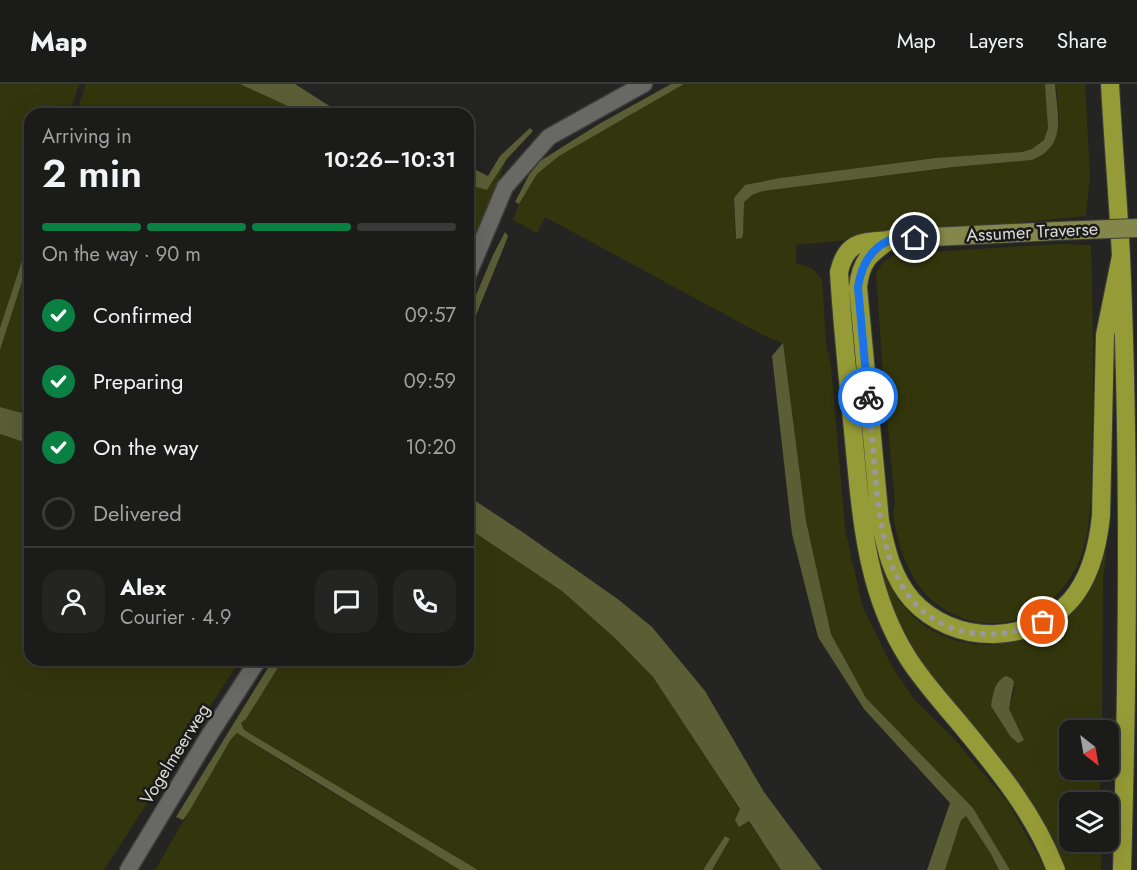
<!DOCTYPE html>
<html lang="en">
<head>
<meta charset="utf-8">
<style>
  :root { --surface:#1b1b1a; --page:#242423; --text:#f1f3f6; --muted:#a0a1a2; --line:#393939; --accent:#0b8043 }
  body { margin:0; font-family:Jost,sans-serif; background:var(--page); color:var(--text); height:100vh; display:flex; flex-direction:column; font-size:22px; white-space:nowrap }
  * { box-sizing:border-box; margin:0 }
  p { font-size:20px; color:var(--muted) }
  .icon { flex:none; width:33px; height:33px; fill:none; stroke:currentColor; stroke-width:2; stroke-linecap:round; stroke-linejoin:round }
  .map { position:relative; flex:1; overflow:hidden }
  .side { position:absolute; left:24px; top:24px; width:450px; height:558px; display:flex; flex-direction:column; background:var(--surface); border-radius:18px; box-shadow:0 6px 24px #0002,0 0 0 2px var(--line) }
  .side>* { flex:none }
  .needle { width:39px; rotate:149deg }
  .fabs { position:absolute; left:1059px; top:636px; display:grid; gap:12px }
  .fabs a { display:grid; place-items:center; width:60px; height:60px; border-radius:12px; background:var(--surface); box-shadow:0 6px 24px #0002,0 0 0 2px var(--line); font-size:30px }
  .pin { position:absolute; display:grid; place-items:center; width:51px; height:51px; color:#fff; margin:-26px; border:3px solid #fff; border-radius:50%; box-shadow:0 2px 6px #0007 }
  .courier { position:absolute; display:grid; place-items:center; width:60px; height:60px; margin:-30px; border:4px solid #1a73e8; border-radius:50%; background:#fff; color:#222; box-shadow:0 2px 8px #0007 }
  .overview em { font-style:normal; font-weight:600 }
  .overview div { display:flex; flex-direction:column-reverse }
  .overview { display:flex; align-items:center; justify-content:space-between; height:102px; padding:0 18px }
  h1 { font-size:39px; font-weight:600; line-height:45px }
  .bar { display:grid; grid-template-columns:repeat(4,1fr); gap:9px 6px; align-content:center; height:72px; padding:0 18px }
  .bar i { height:8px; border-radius:4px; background:var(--line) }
  .bar .active { background:var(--accent) }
  .bar p { grid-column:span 4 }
  .line { display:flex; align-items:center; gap:15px; padding:0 18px; border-top:2px solid var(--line) }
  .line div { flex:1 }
  .round { display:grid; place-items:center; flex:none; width:63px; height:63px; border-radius:18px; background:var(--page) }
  ol { padding:0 18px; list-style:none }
  li { display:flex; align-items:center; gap:18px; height:66px }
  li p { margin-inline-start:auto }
  li .icon { padding:6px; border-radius:50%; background:var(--accent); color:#fff; stroke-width:4 }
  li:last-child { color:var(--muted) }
  li i { width:33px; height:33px; border:3px solid var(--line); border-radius:50% }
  header { display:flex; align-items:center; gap:36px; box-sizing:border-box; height:84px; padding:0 30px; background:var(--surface); border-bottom:2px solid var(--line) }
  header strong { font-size:28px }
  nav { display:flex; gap:33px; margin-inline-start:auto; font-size:21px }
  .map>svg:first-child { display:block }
  .green { fill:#33360c; fill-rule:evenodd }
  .water { fill:#5b5e35 }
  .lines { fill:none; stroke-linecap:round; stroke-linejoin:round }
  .minor-casing { stroke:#3e3e3c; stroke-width:19 }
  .major-casing { stroke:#3e3e3c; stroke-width:20 }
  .highway-casing { stroke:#3e3e3c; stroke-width:20 }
  .minor { stroke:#686865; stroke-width:16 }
  .major { stroke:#838749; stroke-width:18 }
  .highway { stroke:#959b36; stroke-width:18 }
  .major-bridge-casing { stroke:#3e3e3c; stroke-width:20; stroke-linecap:butt }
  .major-bridge { stroke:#838749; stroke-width:18 }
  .done { stroke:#999997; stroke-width:6; stroke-dasharray:0 10.8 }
  .route { stroke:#1a73e8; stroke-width:8 }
  .labels { text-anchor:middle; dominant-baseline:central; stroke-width:5; stroke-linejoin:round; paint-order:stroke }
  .street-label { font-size:18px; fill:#d8d8d6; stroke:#1a1b18 }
</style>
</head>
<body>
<header>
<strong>Map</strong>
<nav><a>Map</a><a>Layers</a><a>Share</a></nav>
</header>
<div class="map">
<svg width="1137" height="786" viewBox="0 0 1137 786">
  <rect width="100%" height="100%" fill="#242422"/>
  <path class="green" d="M0,0H79L69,30H30V152L0,244Z
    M86,0H240L305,30H76Z
    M684,0H1045L1048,44L1044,56L1033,65L1022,68L936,74L780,94L757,98L734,114L735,151L742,133L744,118L752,111L763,107L953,83L1032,76C1068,62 1058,31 1056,0H1085L1090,93L1086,132L796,161V179L813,185L822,195L826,258L831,282L845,444L862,521L891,581L914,615L956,657L1007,717L1046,786H1010L973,724L866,614L831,550L806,437L783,259L767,253L545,133L537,149L513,136L519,120L537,90L559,72Z
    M506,76L468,176V101L487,106Z
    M1058,160L1091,161C1093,229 1094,297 1092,365C1091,399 1093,436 1082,469C1061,531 993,562 937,520C916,505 905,480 898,455C896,445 891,430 895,420L883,290L876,189L883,178L896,170Z
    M30,173V331L0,323V266Z
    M0,350L30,360V576H240L104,786H0Z
    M468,444L562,507L616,555L653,593L740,726L739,743L748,737L781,786H712L730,755L725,752L703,786H478L244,646L241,639L246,635L279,582L277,576H468Z
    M1107,462L1103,496L1102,646H1070V686H1101L1100,711L1102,718H1070V758H1102L1101,786H1065L1049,748L1028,714L924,586L905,557L890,522L880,475C886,492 893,509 905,524C952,579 1045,570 1086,513C1097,498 1101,480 1107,462ZM996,602L1015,603L1009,625L1024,656L1010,652L991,622Z
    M237,649L295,686L460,786H155L231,655Z
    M966,732L991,770L999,786H945L961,735Z"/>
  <path class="water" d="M240,0H295L342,30H305Z
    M671,0H684L559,72L537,90L519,120L515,118L529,91L540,77L599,40Z
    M1045,0H1055C1057,31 1068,62 1032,76L953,83L763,107L752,111L744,118L743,150L742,154L736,155L734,114L745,101L780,94L936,74L1022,68L1032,65L1044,56L1048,44Z
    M530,44L533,47L506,76L487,106L468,101V82L488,92L500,72Z
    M505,148L508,152L505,160L468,251V230L493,171Z
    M30,152V173L0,266V244Z
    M783,259L806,437L831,550L866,614L973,724L1010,786H999L991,770L966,732L961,736L945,786H927L950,719L864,625L818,553L792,450L772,272Z
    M0,323L30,331V360L0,350Z
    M468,412L521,447L619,516L652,543L705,607L764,708L822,786H781L749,737L739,743L735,736L740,725L653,593L616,555L562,507L468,444Z
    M276,577L279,582L246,635L241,639L244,646L478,786H460L237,649L231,655L190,726L183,736L176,733L271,579Z
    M1006,592L1011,594L1014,598L1009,625L1024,656L1018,659L1010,652L991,622C993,611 994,597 1006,592Z
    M725,752L730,755L712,786H703Z"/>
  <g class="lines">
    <defs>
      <path id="minor" d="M468,191L505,103L549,53L644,0
        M128,786L210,650L258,576"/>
      <path id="major" d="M891,155L1057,147"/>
      <path id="highway" d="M1110,0C1113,57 1118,115 1121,172C1130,377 1128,582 1122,786
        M891,155C870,170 861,176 858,203L880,437C886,465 892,493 912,516C953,561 1030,562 1071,516C1091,493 1098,461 1101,432L1105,251L1121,172
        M889,156C862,158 846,157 839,188C842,241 848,294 853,347C861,426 864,505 908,574C922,596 939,615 956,635C995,682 1034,728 1056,786"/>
    </defs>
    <use href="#minor" class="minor-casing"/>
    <use href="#major" class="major-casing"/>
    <use href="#highway" class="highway-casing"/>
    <use href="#minor" class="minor"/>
    <use href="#major" class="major"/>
    <use href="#highway" class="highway"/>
    <defs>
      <path id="major-bridge" d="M1057,147L1137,144"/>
    </defs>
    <use href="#major-bridge" class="major-bridge-casing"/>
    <use href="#major-bridge" class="major-bridge"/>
  </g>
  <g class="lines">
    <path class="done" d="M868,313C871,339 873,365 875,391C881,451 889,525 958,546C988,554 1015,550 1043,538"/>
    <path class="route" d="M868,313L858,203C861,183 869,165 890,156C897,153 907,155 915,154"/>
  </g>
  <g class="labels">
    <g class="street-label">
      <text transform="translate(1032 148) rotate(-3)">Assumer Traverse</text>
      <text transform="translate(175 670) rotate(-58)">Vogelmeerweg</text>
    </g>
  </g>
</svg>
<div class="fabs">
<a><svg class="needle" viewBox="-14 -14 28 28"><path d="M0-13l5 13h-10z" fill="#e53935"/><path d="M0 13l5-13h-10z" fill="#a0a1a2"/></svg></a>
<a><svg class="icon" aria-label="layers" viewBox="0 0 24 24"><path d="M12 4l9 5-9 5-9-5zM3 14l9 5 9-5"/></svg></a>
</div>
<div class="pin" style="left:1043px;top:538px;background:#ea580c"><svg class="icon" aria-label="bag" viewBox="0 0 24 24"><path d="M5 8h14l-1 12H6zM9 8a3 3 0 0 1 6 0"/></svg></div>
<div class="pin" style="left:915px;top:154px;background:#1f2937"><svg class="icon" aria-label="home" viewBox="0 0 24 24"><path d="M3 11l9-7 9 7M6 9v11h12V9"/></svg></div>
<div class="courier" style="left:868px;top:313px"><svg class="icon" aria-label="bike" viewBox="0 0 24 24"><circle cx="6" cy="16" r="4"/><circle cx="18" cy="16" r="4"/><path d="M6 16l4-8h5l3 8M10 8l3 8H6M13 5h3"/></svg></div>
<section class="side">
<div class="overview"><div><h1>2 min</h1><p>Arriving in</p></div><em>10:26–10:31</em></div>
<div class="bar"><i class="active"></i><i class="active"></i><i class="active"></i><i></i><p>On the way · 90 m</p></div>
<ol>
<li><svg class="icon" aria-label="check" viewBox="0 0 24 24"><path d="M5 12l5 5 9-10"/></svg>Confirmed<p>09:57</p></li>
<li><svg class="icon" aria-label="check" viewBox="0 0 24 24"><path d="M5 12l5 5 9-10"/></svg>Preparing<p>09:59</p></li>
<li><svg class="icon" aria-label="check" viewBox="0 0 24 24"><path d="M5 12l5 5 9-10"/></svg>On the way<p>10:20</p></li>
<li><i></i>Delivered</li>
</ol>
<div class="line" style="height:108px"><a class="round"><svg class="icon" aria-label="person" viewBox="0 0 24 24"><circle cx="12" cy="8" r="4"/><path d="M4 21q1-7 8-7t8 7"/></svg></a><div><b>Alex</b><p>Courier · 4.9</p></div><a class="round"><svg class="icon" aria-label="chat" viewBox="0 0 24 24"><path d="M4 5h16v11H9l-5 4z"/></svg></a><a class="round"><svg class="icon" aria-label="phone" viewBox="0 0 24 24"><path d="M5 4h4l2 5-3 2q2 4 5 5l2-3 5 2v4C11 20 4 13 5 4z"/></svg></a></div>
</section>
</div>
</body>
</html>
